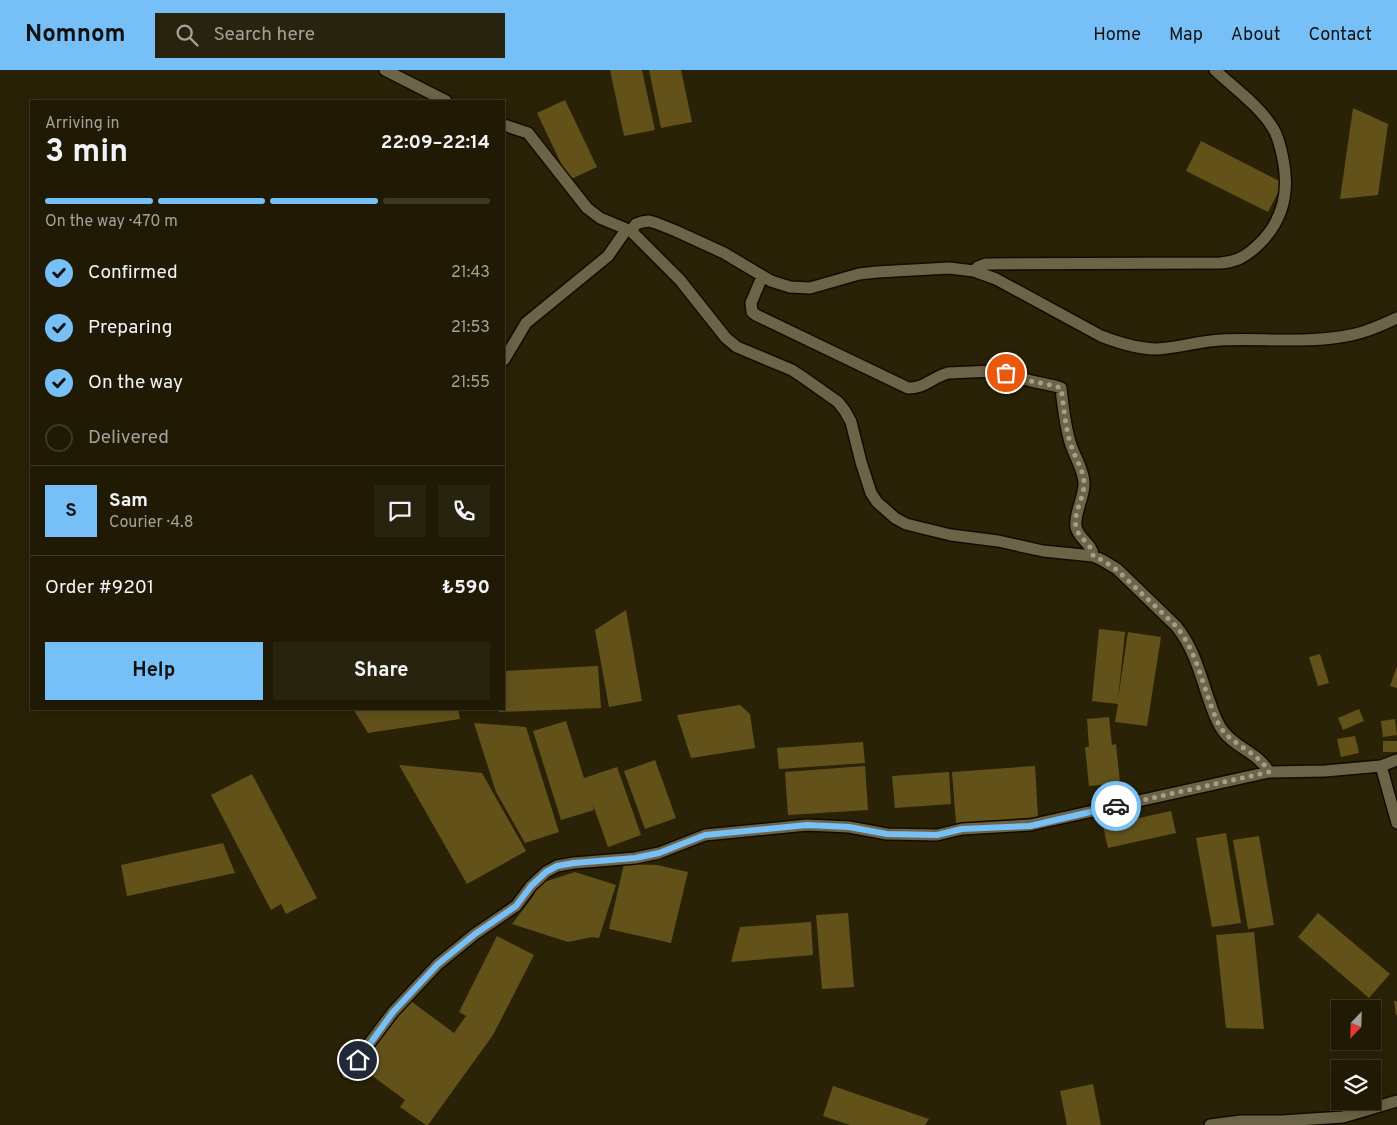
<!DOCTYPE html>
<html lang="en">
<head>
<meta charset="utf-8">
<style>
  :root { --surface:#201a04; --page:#28230e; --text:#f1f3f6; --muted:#a2a19a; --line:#3d3826; --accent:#77bff7 }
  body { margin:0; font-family:Overpass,sans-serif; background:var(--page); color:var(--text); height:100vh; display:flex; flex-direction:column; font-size:19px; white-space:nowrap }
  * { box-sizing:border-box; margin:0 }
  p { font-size:16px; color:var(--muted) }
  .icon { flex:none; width:28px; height:28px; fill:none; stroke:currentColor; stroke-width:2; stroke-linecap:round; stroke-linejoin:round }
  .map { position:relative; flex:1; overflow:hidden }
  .panel { position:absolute; left:30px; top:30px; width:475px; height:610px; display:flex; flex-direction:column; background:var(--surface); border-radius:0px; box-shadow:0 2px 12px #0003,0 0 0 1px var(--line) }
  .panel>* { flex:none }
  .needle { width:32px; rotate:203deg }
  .controls { position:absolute; left:1331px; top:930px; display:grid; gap:10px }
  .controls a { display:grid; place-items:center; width:50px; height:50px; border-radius:0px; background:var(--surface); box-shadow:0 2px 12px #0003,0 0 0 1px var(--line); font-size:25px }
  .pin { position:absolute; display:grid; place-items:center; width:42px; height:42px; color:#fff; margin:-21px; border:2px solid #fff; border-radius:50%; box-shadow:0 1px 5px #0007 }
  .courier { position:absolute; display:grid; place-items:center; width:50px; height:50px; margin:-25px; border:4px solid #77bff7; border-radius:50%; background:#fff; color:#222; box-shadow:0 1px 6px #0007 }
  .headline em { font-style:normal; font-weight:700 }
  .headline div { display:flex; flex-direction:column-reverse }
  .headline { display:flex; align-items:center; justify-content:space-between; height:85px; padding:0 15px }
  h1 { font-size:32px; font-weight:700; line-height:38px }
  .bar { display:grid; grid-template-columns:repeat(4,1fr); gap:8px 5px; align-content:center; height:60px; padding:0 15px }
  .bar i { height:6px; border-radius:4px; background:var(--line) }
  .bar .on { background:var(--accent) }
  .bar p { grid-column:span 4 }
  .line { display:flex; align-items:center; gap:12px; padding:0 15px; border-top:1px solid var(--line) }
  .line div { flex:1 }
  .round { display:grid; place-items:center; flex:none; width:52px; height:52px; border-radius:0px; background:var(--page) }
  ol { padding:0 15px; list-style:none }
  li { display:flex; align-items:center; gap:15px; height:55px }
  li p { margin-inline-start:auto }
  li .icon { padding:5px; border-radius:50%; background:var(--accent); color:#111; stroke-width:4 }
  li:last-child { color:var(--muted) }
  li i { width:28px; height:28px; border:2px solid var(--line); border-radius:50% }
  .button { display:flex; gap:10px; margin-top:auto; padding:10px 15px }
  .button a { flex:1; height:58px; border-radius:0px; background:var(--accent); color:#111; font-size:20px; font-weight:700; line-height:58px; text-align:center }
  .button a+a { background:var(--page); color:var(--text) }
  header { display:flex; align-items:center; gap:30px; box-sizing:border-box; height:70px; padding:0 25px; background:var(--accent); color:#111 }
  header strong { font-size:24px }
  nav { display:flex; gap:28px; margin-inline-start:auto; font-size:18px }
  .search { width:350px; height:45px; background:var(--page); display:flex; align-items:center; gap:12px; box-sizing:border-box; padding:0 18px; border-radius:0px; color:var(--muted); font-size:19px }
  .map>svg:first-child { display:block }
  .building { fill:#62521a }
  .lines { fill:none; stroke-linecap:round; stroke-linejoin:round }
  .street-casing { stroke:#130b00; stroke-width:14 }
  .street { stroke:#6d6447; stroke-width:11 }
  .done { stroke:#a49e8a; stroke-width:5; stroke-dasharray:0 9 }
  .route { stroke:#77bff7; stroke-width:6 }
</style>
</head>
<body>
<header>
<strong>Nomnom</strong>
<div class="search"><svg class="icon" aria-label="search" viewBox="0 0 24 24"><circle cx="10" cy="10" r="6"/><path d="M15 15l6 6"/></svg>Search here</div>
<nav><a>Home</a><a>Map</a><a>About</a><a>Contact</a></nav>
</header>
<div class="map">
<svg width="1397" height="1055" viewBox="0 0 1397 1055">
  <rect width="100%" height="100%" fill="#2a2206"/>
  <path class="building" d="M610,0H642L655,60L624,66Z
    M649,0H681L692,52L661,58Z
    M565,30L597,97L569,110L537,43Z
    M1353,38L1388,54L1378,125L1340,129Z
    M1201,71L1283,113L1268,142L1186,101Z
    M626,540L642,631L609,637L595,560Z
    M1099,559L1125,562L1118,629L1128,562L1161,567L1147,656L1115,652L1118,634L1092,631Z
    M1320,584L1329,613L1318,616L1309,587Z
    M598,596L601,638L499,642V639H504V601Z
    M1397,596V618L1390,616Z
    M740,635L750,644L755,678L691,688L677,645Z
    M354,639H458L460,649L368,663L355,642Z
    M1359,639L1364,651L1343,660L1338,648Z
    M1109,647L1112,675L1116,674L1120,713L1089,716L1085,677H1089L1087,649Z
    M1395,649L1397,665L1383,667L1381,651Z
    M566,651L584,708L617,697L641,765L608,777L592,732L594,740L561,750L533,661Z
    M474,653L526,657L559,762L525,773L496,722Z
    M1355,666L1359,683L1341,687L1337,669Z
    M1383,671H1397V682H1383Z
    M863,672L865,693L779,699L777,678Z
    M655,690L676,748L645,759L624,701Z
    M399,695L482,703L526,781L467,814Z
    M865,696L868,740L788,745L785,702Z
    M1035,696L1038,747L956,753L952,702Z
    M949,702L951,734L895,738L892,706Z
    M252,704L317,828L286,844L281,834L271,840L211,725Z
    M1171,741L1176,763L1108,778L1103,756Z
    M1226,763L1241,853L1212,857L1196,768Z
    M1259,766L1274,855L1248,859L1233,770Z
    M223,773L235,803L127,826L121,795Z
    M624,794L657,795L688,802L671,873L609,859Z
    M575,802L616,815L599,868L592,867L568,872L512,854L534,825L538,814Z
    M848,843L854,917L822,919L816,845Z
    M1318,843L1390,904L1369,928L1298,867Z
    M811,852L813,885L731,892L740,857Z
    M1254,862L1264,959L1226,958L1216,865Z
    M497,866L534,885L493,965L428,1055H426L400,1037L405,1030L359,996L408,929L454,963L466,946L459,942Z
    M1394,931H1397V945H1396Z
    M1093,1014L1101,1055H1067L1060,1021Z
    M833,1016L929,1049L925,1055H850L823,1046Z"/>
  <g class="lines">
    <defs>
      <path id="street" d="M385,0L446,31
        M504,55L528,63L587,138L600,148L631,161
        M974,201L978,197L986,194L1220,193C1236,192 1245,187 1257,176C1283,152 1290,123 1283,89C1281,79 1279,69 1274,60C1261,37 1234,18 1215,0
        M762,207L751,233L752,242L756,245L908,318C924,319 933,307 948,303L995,301L1006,303L1031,311L1055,316L1061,318C1063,337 1065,357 1071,375C1075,387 1083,399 1084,412C1085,427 1074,442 1076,457C1079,470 1093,474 1093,486
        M504,290L526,253L608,186L626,160
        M1381,696L1397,753
        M1269,702C1259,683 1235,678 1223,661C1216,652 1213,641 1209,630C1200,604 1194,578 1176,556L1117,499L1102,490L1093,486L1043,481L998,471L951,465L918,457L906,454L895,448L877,432L871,423L861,392L851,352L845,341L838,332L804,308L792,300L737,277L726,268L680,210L631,161L636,154L642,152L649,151L656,153L676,161L724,183L771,211L790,217L810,218L859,204L877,202L949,198L974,201L996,209L1101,266C1119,273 1138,279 1157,279C1178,278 1199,271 1221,270C1264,268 1308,274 1351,265C1367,262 1382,255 1397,248
        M347,1003L393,942L438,894L475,864L516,836L531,816L546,802L557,796L574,793L635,788L659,783L705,765L807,755L849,757L887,764L937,765L962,759L1030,755L1269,702L1325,701L1381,696L1397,690
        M1210,1055L1241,1051H1282L1343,1047L1397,1031"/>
    </defs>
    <use href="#street" class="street-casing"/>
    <use href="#street" class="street"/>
  </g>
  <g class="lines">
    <path class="done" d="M1006,303L1031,311L1055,316L1061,318C1064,337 1065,357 1071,375C1075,388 1083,399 1084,412C1085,427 1073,442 1076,457C1079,470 1093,474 1093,486L1102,490L1117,500L1176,556C1194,578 1200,604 1209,630C1212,638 1215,647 1219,655C1231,676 1258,681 1269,702L1116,736"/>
    <path class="route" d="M358,990L393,942L438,894L475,864L516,836L531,816L546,802L557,796L574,793L635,788L659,783L705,765L807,755L849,757L887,764L937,765L962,759L1030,756L1116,736"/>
  </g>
</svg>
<div class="controls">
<a><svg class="needle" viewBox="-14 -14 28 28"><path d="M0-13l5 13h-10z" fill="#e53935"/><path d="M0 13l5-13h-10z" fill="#a2a19a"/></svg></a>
<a><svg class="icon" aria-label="layers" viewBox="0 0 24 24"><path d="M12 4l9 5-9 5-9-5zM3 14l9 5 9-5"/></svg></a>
</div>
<div class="pin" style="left:1006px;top:303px;background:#ea580c"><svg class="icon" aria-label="bag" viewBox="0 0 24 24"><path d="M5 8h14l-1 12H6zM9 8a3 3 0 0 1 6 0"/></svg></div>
<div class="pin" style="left:358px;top:990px;background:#1f2937"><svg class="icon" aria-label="home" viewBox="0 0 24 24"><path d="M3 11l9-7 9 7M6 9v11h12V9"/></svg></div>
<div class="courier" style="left:1116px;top:736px"><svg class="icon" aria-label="car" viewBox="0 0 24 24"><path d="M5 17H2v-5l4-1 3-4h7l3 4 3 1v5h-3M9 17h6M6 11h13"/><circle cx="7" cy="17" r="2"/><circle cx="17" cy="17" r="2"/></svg></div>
<section class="panel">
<div class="headline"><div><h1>3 min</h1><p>Arriving in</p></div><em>22:09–22:14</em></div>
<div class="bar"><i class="on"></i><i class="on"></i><i class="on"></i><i></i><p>On the way · 470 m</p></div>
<ol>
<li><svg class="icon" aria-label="check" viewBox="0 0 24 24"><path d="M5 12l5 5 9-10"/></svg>Confirmed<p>21:43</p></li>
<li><svg class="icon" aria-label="check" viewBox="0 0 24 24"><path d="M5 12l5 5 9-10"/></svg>Preparing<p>21:53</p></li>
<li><svg class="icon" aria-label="check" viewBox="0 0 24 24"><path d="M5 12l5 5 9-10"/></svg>On the way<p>21:55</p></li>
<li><i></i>Delivered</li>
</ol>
<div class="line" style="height:90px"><b class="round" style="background:var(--accent);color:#111">S</b><div><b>Sam</b><p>Courier · 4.8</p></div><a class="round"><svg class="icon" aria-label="chat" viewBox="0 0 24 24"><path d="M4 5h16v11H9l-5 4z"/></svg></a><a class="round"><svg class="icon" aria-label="phone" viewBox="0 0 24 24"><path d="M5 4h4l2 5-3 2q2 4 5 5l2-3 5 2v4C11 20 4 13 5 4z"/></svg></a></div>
<div class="line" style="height:65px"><div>Order #9201</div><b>₺590</b></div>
<div class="button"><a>Help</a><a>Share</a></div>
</section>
</div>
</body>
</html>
